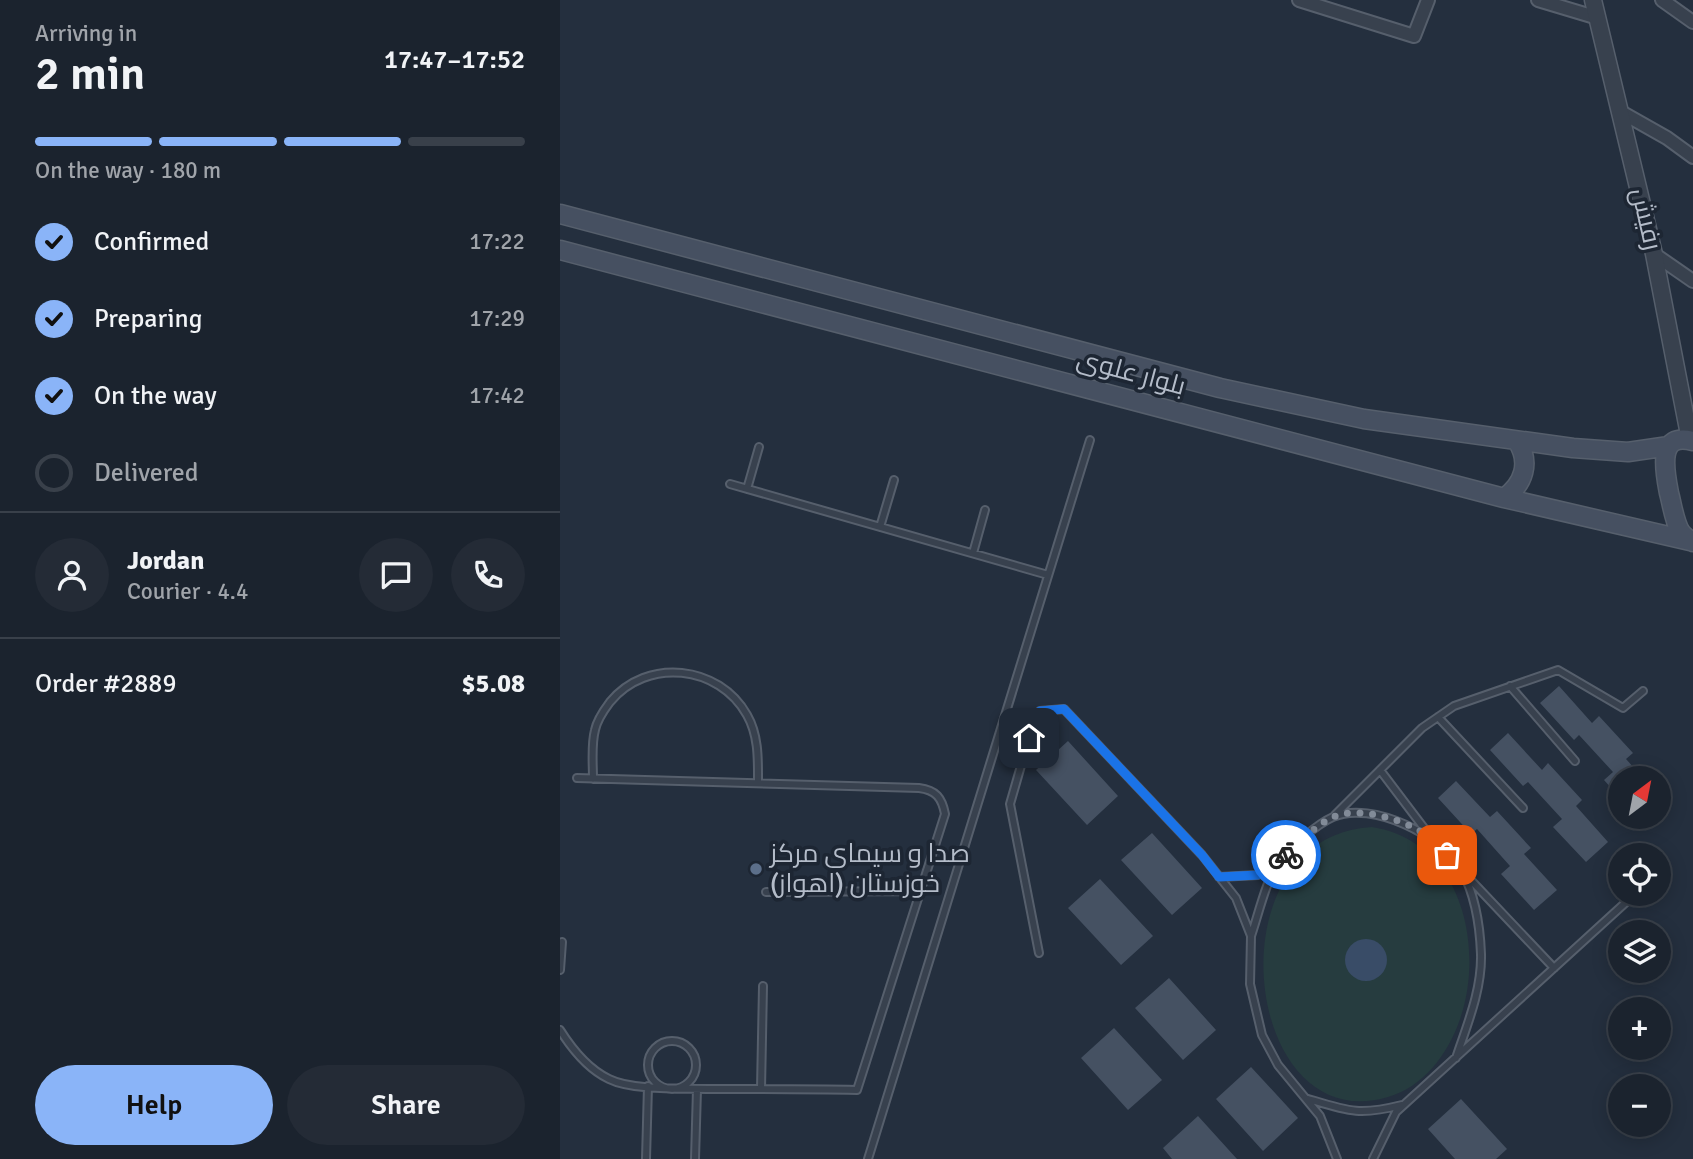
<!DOCTYPE html>
<html lang="en">
<head>
<meta charset="utf-8">
<style>
  :root { --surface:#1b232e; --page:#242b36; --text:#f1f3f6; --muted:#a0a4aa; --line:#39404a; --accent:#8ab4f8 }
  body { margin:0; font-family:Signika,Cairo,sans-serif; background:var(--page); color:var(--text); height:100vh; display:flex; flex-direction:column; font-size:26px; white-space:nowrap }
  * { box-sizing:border-box; margin:0 }
  p { font-size:23px; color:var(--muted) }
  .icon { flex:none; width:38px; height:38px; fill:none; stroke:currentColor; stroke-width:2; stroke-linecap:round; stroke-linejoin:round }
  .map { position:relative; flex:1; overflow:hidden }
  .drawer { display:flex; flex-direction:column; background:var(--surface); width:560px }
  .drawer>* { flex:none }
  .needle { width:46px; rotate:32deg }
  .controls { position:absolute; left:1048px; top:766px; display:grid; gap:14px }
  .controls a { display:grid; place-items:center; width:63px; height:63px; border-radius:50%; background:var(--surface); box-shadow:0 4px 18px #0003,0 0 0 2px var(--line); font-size:35px }
  .pin { position:absolute; display:grid; place-items:center; width:60px; height:60px; color:#fff; margin:-30px; border-radius:14px; box-shadow:0 4px 10px #0006 }
  .courier { position:absolute; display:grid; place-items:center; width:70px; height:70px; margin:-35px; border:5px solid #1a73e8; border-radius:50%; background:#fff; color:#222; box-shadow:0 2px 9px #0007 }
  .overview em { font-style:normal; font-weight:600 }
  .overview div { display:flex; flex-direction:column-reverse }
  .overview { display:flex; align-items:center; justify-content:space-between; height:119px; padding:0 35px }
  h1 { font-size:46px; font-weight:600; line-height:52px }
  .bar { display:grid; grid-template-columns:repeat(4,1fr); gap:10px 7px; align-content:center; height:84px; padding:0 35px }
  .bar i { height:9px; border-radius:5px; background:var(--line) }
  .bar .on { background:var(--accent) }
  .bar p { grid-column:span 4 }
  .line { display:flex; align-items:center; gap:18px; padding:0 35px; border-top:2px solid var(--line) }
  .line div { flex:1 }
  .round { display:grid; place-items:center; flex:none; width:74px; height:74px; border-radius:37px; background:var(--page) }
  ol { padding:0 35px; list-style:none }
  li { display:flex; align-items:center; gap:21px; height:77px }
  li p { margin-inline-start:auto }
  li .icon { padding:7px; border-radius:50%; background:var(--accent); color:#111; stroke-width:4 }
  li:last-child { color:var(--muted) }
  li i { width:38px; height:38px; border:4px solid var(--line); border-radius:50% }
  .cta { display:flex; gap:14px; margin-top:auto; padding:14px 35px }
  .cta a { flex:1; height:80px; border-radius:42px; background:var(--accent); color:#111; font-size:28px; font-weight:600; line-height:80px; text-align:center }
  .cta a+a { background:var(--page); color:var(--text) }
  main { display:flex; flex:1; min-height:0 }
  .map>svg:first-child { display:block }
  .green { fill:#263c3f; fill-rule:evenodd }
  .water { fill:#394c67 }
  .building { fill:#455162 }
  .lines { fill:none; stroke-linecap:round; stroke-linejoin:round }
  .service-casing { stroke:#565f6c; stroke-width:10 }
  .minor-casing { stroke:#565f6c; stroke-width:16 }
  .tertiary-casing { stroke:#565f6c; stroke-width:19 }
  .secondary-casing { stroke:#565f6c; stroke-width:21 }
  .service { stroke:#38414e; stroke-width:6 }
  .minor { stroke:#38414e; stroke-width:12 }
  .tertiary { stroke:#38414e; stroke-width:16 }
  .secondary { stroke:#465061; stroke-width:18 }
  .done { stroke:#828b98; stroke-width:7; stroke-dasharray:0 12.6 }
  .route { stroke:#1a73e8; stroke-width:9 }
  .service-dot { fill:#5c6f8a; stroke:#1d2633; stroke-width:2.5 }
  .labels { text-anchor:middle; dominant-baseline:central; stroke-width:7; stroke-linejoin:round; paint-order:stroke }
  .street-label { font-size:26px; fill:#b4bcc9; stroke:#1d2633 }
  .poi-label { font-size:26px; fill:#b4bcc9; stroke:#1d2633; text-anchor:start }
</style>
</head>
<body>
<main>
<section class="drawer">
<div class="overview"><div><h1>2 min</h1><p>Arriving in</p></div><em>17:47–17:52</em></div>
<div class="bar"><i class="on"></i><i class="on"></i><i class="on"></i><i></i><p>On the way · 180 m</p></div>
<ol>
<li><svg class="icon" aria-label="check" viewBox="0 0 24 24"><path d="M5 12l5 5 9-10"/></svg>Confirmed<p>17:22</p></li>
<li><svg class="icon" aria-label="check" viewBox="0 0 24 24"><path d="M5 12l5 5 9-10"/></svg>Preparing<p>17:29</p></li>
<li><svg class="icon" aria-label="check" viewBox="0 0 24 24"><path d="M5 12l5 5 9-10"/></svg>On the way<p>17:42</p></li>
<li><i></i>Delivered</li>
</ol>
<div class="line" style="height:126px"><a class="round"><svg class="icon" aria-label="person" viewBox="0 0 24 24"><circle cx="12" cy="8" r="4"/><path d="M4 21q1-7 8-7t8 7"/></svg></a><div><b>Jordan</b><p>Courier · 4.4</p></div><a class="round"><svg class="icon" aria-label="chat" viewBox="0 0 24 24"><path d="M4 5h16v11H9l-5 4z"/></svg></a><a class="round"><svg class="icon" aria-label="phone" viewBox="0 0 24 24"><path d="M5 4h4l2 5-3 2q2 4 5 5l2-3 5 2v4C11 20 4 13 5 4z"/></svg></a></div>
<div class="line" style="height:91px"><div>Order #2889</div><b>$5.08</b></div>
<div class="cta"><a>Help</a><a>Share</a></div>
</section>
<div class="map">
<svg width="1133" height="1159" viewBox="0 0 1133 1159">
  <rect width="100%" height="100%" fill="#242f3e"/>
  <path class="green" d="M812,827C902,841 926,948 899,1022C887,1055 863,1087 828,1097C682,1141 649,836 812,827ZM789,947L818,977L805,981L785,959Z"/>
  <path class="water" d="M785 960a21 21 0 1 1 42 0a21 21 0 1 1-42 0Z"/>
  <path class="building" d="M999,686L1032,723L1039,716L1073,753L1066,759L1084,779H1060V798L1044,780L1053,772L1019,735L1014,740L980,703Z
    M948,733L982,770L988,763L1022,800L1016,806L1048,842L1026,862L993,827L1002,819L968,782L963,786L930,750Z
    M508,741L558,796L527,825L476,770Z
    M896,781L930,817L937,811L971,848L964,854L997,890L974,910L941,874L950,866L917,829L911,834L878,798Z
    M592,833L642,888L612,915L561,860Z
    M540,879L593,936L561,965L508,908Z
    M609,978L656,1030L623,1060L575,1008Z
    M554,1028L602,1080L568,1110L521,1058Z
    M691,1067L738,1118L703,1151L656,1099Z
    M901,1099L947,1149L936,1159H895L868,1129Z
    M638,1116L677,1159H612L603,1148Z"/>
  <g class="lines">
    <defs>
      <path id="service" d="M170,484L488,575
        M187,489L199,447
        M320,527L334,480
        M413,553L425,510
        M950,686L1015,761
        M878,717L963,808
        M820,770L870,836
        M33,779C33,763 31,745 35,730C37,720 44,710 50,702C87,657 159,665 187,715C199,736 198,760 198,783
        M775,815L862,728L894,706L998,670L1063,708L1083,691
        M905,874L994,968
        M659,877L698,875L717,864
        M206,892L361,891
        M691,936C698,916 707,876 720,861C731,847 757,824 773,817C812,800 883,836 902,871C915,895 920,928 921,954C922,990 907,1025 896,1058
        M479,953L450,804L475,717L480,711L504,709L642,855L676,898L691,936L690,984L702,1035L718,1065L760,1116L777,1159
        M0,970L2,942
        M0,1030C12,1049 28,1069 49,1079C73,1091 124,1088 151,1089C200,1089 249,1089 297,1090L385,814C382,798 376,790 359,788L17,778
        M88 1065a24 24 0 1 1 48 0a24 24 0 1 1-48 0Z
        M201,1089L203,986
        M745,1098C788,1111 798,1116 842,1105
        M86,1159L88,1086
        M135,1159L137,1089
        M308,1159L530,440
        M813,1159L836,1112L1075,894"/>
      <path id="minor" d="M739,0L854,36L868,0
        M978,0L1038,18
        M1102,0L1133,22
        M1061,112L1107,138L1133,157
        M1094,254L1133,281"/>
      <path id="tertiary" d="M1033,0L1094,254L1130,440"/>
      <path id="secondary" d="M0,214L660,388L804,419L1013,448L1068,452L1109,446
        M0,250L944,498L1130,541
        M1133,441C1096,431 1105,472 1109,493C1112,504 1114,520 1120,531C1123,536 1128,539 1133,542
        M944,498C964,484 971,462 957,441"/>
    </defs>
    <use href="#service" class="service-casing"/>
    <use href="#minor" class="minor-casing"/>
    <use href="#tertiary" class="tertiary-casing"/>
    <use href="#secondary" class="secondary-casing"/>
    <use href="#service" class="service"/>
    <use href="#minor" class="minor"/>
    <use href="#tertiary" class="tertiary"/>
    <use href="#secondary" class="secondary"/>
  </g>
  <g class="lines">
    <path class="done" d="M726,855C740,842 756,825 773,817C801,805 849,821 872,839C878,843 882,849 887,855"/>
    <path class="route" d="M469,738L475,717L480,711L504,709L642,855L659,877L698,875L726,855"/>
  </g>
  <circle class="service-dot" cx="196" cy="869" r="7"/>
  <g class="labels">
    <g class="street-label">
      <text transform="translate(1086 219) rotate(77)">رفیش</text>
      <text transform="translate(571 373) rotate(15)">بلوار علوی</text>
    </g>
    <g class="poi-label">
      <text x="210" y="854">صدا و سیمای مرکز<tspan x="210" dy="30">خوزستان (اهواز)</tspan></text>
    </g>
  </g>
</svg>
<div class="controls">
<a><svg class="needle" viewBox="-14 -14 28 28"><path d="M0-13l5 13h-10z" fill="#e53935"/><path d="M0 13l5-13h-10z" fill="#a0a4aa"/></svg></a>
<a><svg class="icon" aria-label="locate" viewBox="0 0 24 24"><circle cx="12" cy="12" r="6"/><path d="M12 2v4M12 18v4M2 12h4M18 12h4"/></svg></a>
<a><svg class="icon" aria-label="layers" viewBox="0 0 24 24"><path d="M12 4l9 5-9 5-9-5zM3 14l9 5 9-5"/></svg></a>
<a>+</a>
<a>−</a>
</div>
<div class="pin" style="left:887px;top:855px;background:#ea580c"><svg class="icon" aria-label="bag" viewBox="0 0 24 24"><path d="M5 8h14l-1 12H6zM9 8a3 3 0 0 1 6 0"/></svg></div>
<div class="pin" style="left:469px;top:738px;background:#1f2937"><svg class="icon" aria-label="home" viewBox="0 0 24 24"><path d="M3 11l9-7 9 7M6 9v11h12V9"/></svg></div>
<div class="courier" style="left:726px;top:855px"><svg class="icon" aria-label="bike" viewBox="0 0 24 24"><circle cx="6" cy="16" r="4"/><circle cx="18" cy="16" r="4"/><path d="M6 16l4-8h5l3 8M10 8l3 8H6M13 5h3"/></svg></div>
</div>
</main>
</body>
</html>
